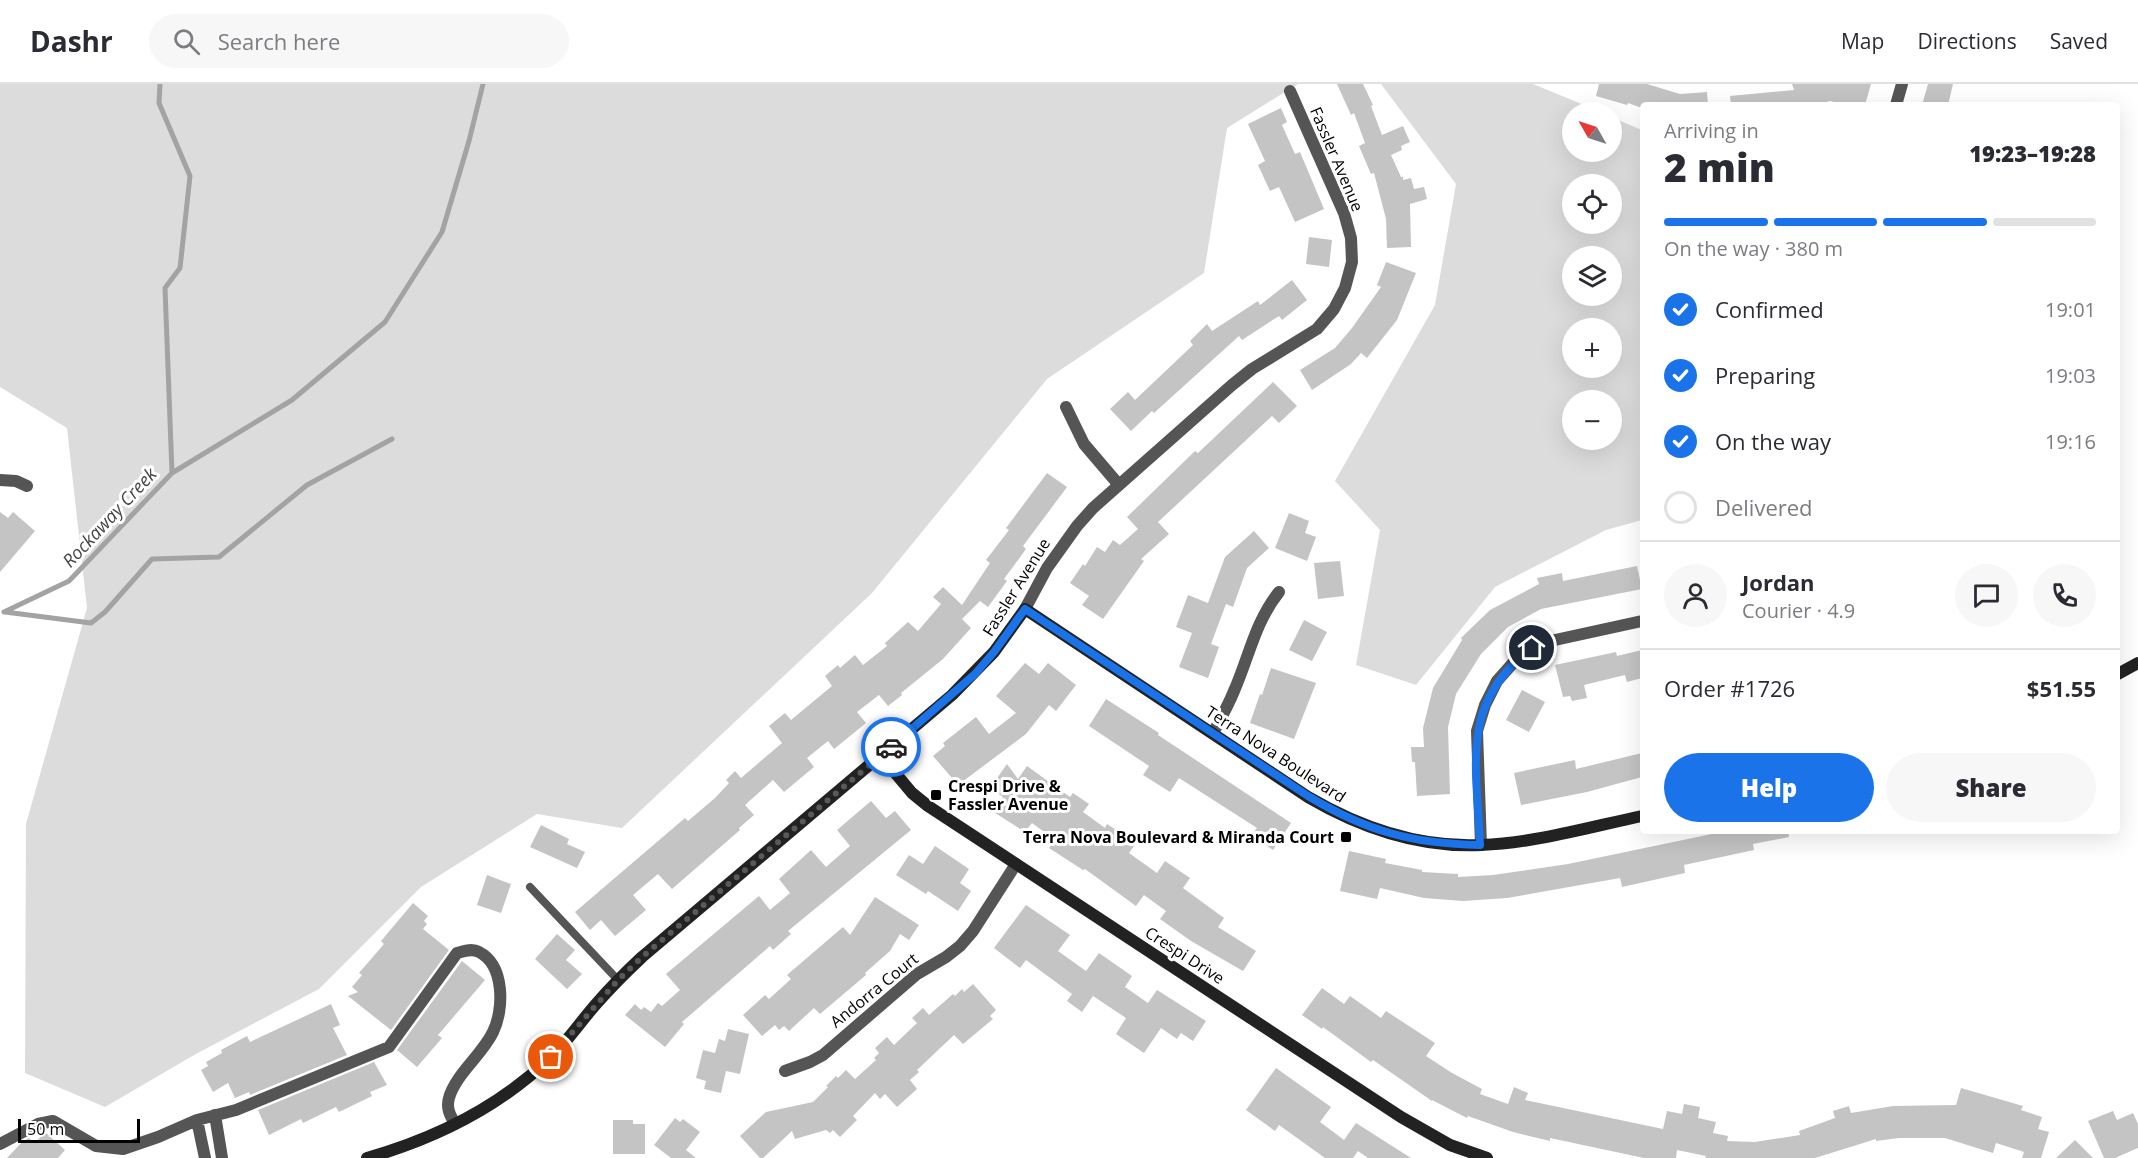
<!DOCTYPE html>
<html lang="en">
<head>
<meta charset="utf-8">
<style>
  :root { --surface:#fff; --page:#f7f7f7; --text:#2b2b33; --muted:#7c7c81; --line:#e1e1e2; --accent:#1a73e8 }
  body { margin:0; font-family:"Open Sans",sans-serif; background:var(--page); color:var(--text); height:100vh; display:flex; flex-direction:column; font-size:22px; white-space:nowrap }
  * { box-sizing:border-box; margin:0 }
  p { font-size:20px; color:var(--muted) }
  .icon { flex:none; width:33px; height:33px; fill:none; stroke:currentColor; stroke-width:2; stroke-linecap:round; stroke-linejoin:round }
  .map { position:relative; flex:1; overflow:hidden }
  .sheet { position:absolute; left:1640px; top:18px; width:480px; height:732px; display:flex; flex-direction:column; background:var(--surface); border-radius:6px; box-shadow:0 6px 24px #0002 }
  .sheet>* { flex:none }
  .needle { width:39px; rotate:309deg }
  .controls { position:absolute; left:1562px; top:18px; display:grid; gap:12px }
  .controls a { display:grid; place-items:center; width:60px; height:60px; border-radius:50%; background:var(--surface); box-shadow:0 6px 24px #0002; font-size:30px }
  .scale { position:absolute; left:18px; bottom:15px; width:122px; box-sizing:border-box; padding-left:6px; border:3px solid #000; border-top:0; font-size:16px; line-height:21px; white-space:nowrap; color:#000; -webkit-text-stroke:4px #fff; paint-order:stroke }
  .pin { position:absolute; display:grid; place-items:center; width:51px; height:51px; color:#fff; margin:-26px; border:3px solid #fff; border-radius:50%; box-shadow:0 2px 6px #0007 }
  .courier { position:absolute; display:grid; place-items:center; width:60px; height:60px; margin:-30px; border:4px solid #1a73e8; border-radius:50%; background:#fff; color:#222; box-shadow:0 2px 8px #0007 }
  .headline em { font-style:normal; font-weight:800 }
  .headline div { display:flex; flex-direction:column-reverse }
  .headline { display:flex; align-items:center; justify-content:space-between; height:102px; padding:0 24px }
  h1 { font-size:39px; font-weight:800; line-height:45px }
  .bar { display:grid; grid-template-columns:repeat(4,1fr); gap:9px 6px; align-content:center; height:72px; padding:0 24px }
  .bar i { height:8px; border-radius:4px; background:var(--line) }
  .bar .current { background:var(--accent) }
  .bar p { grid-column:span 4 }
  .line { display:flex; align-items:center; gap:15px; padding:0 24px; border-top:2px solid var(--line) }
  .line div { flex:1 }
  .round { display:grid; place-items:center; flex:none; width:63px; height:63px; border-radius:32px; background:var(--page) }
  ol { padding:0 24px; list-style:none }
  li { display:flex; align-items:center; gap:18px; height:66px }
  li p { margin-inline-start:auto }
  li .icon { padding:6px; border-radius:50%; background:var(--accent); color:#fff; stroke-width:4 }
  li:last-child { color:var(--muted) }
  li i { width:33px; height:33px; border:3px solid var(--line); border-radius:50% }
  .action { display:flex; gap:12px; margin-top:auto; padding:12px 24px }
  .action a { flex:1; height:69px; border-radius:36px; background:var(--accent); color:#fff; font-size:24px; font-weight:800; line-height:69px; text-align:center }
  .action a+a { background:var(--page); color:var(--text) }
  header { display:flex; align-items:center; gap:36px; box-sizing:border-box; height:84px; padding:0 30px; background:var(--surface); border-bottom:2px solid var(--line) }
  header strong { font-size:28px }
  nav { display:flex; gap:33px; margin-inline-start:auto; font-size:21px }
  .search { width:420px; height:54px; background:var(--page); display:flex; align-items:center; gap:15px; box-sizing:border-box; padding:0 21px; border-radius:33px; color:var(--muted); font-size:22px }
  .map>svg:first-child { display:block }
  .green { fill:#dcdcdc; fill-rule:evenodd }
  .lines { fill:none; stroke-linecap:round; stroke-linejoin:round }
  .stream { stroke:#a3a3a3; stroke-width:5 }
  .building { fill:#c4c4c4 }
  .lane { stroke:#555; stroke-width:8 }
  .street { stroke:#555; stroke-width:12 }
  .secondary { stroke:#222; stroke-width:12 }
  .done { stroke:#595959; stroke-width:6; stroke-dasharray:0 10.8 }
  .route { stroke:#1a73e8; stroke-width:8 }
  .poi-dot { fill:#000; stroke:#fff; stroke-width:2 }
  .labels { text-anchor:middle; dominant-baseline:central; stroke-width:6; stroke-linejoin:round; paint-order:stroke }
  .street-label { font-size:16px; fill:#000; stroke:#fff }
  .poi-label { font-size:16px; font-weight:bold; fill:#000; stroke:#fff; text-anchor:start }
  .water-label { font-size:18px; font-style:italic; fill:#444; stroke:#fff }
</style>
</head>
<body>
<header>
<strong>Dashr</strong>
<div class="search"><svg class="icon" aria-label="search" viewBox="0 0 24 24"><circle cx="10" cy="10" r="6"/><path d="M15 15l6 6"/></svg>Search here</div>
<nav><a>Map</a><a>Directions</a><a>Saved</a></nav>
</header>
<div class="map">
<svg width="2138" height="1074" viewBox="0 0 2138 1074">
  <rect width="100%" height="100%" fill="#fff"/>
  <path class="green" d="M0,0H1298L1227,44L1204,189L1047,295L872,509L622,744L537,730L421,803L319,905L194,971L105,1023L25,989L26,740L87,524L67,344L0,303Z
    M1381,0H1533L1601,28H1572V68H1611V33L1642,46V436L1606,446L1495,503L1416,601L1356,581L1380,446L1335,397L1435,221L1456,100ZM1572,100H1611V140H1572ZM1572,172H1611V212H1572ZM1572,244H1611V284H1572ZM1572,316H1611V356H1572Z"/>
  <g class="lines">
    <path class="stream" d="M160,0L159,19L190,92L180,184L165,204L172,389
      M4,528L69,497L172,389L292,316L385,238L442,148L469,57L483,0
      M5,528L91,539L105,528L152,475L219,473L307,401L392,355"/>
  </g>
  <path class="building" d="M1337,0H1363L1373,21L1371,22L1382,51L1403,42L1410,58L1401,62L1402,66L1391,71L1401,93H1403V96L1411,94L1414,105L1424,103L1427,115L1410,120L1411,163L1387,164L1386,135L1374,89L1371,90L1359,62L1365,59L1354,29L1351,31Z
    M1599,0H1647L1680,10L1707,8L1708,21H1642V24L1628,19L1627,21L1596,12Z
    M1792,0H1871L1865,21H1845L1830,17L1816,21H1731L1730,12L1794,6Z
    M1928,0H1953L1948,21H1922Z
    M1281,24L1287,38L1282,41L1295,70L1300,68L1324,125L1295,138L1279,103L1270,107L1258,81L1265,77L1248,40Z
    M1309,153L1332,156L1329,183L1306,180Z
    M1386,178L1416,189L1397,236L1367,274L1361,269L1351,280L1312,306L1300,286L1335,264L1352,244L1381,203L1377,201Z
    M1292,196L1307,216L1282,236L1279,232L1242,256L1239,252L1154,329L1152,327L1131,347L1110,325L1128,308L1135,316L1193,261L1190,257L1207,240L1212,247L1258,217L1260,221Z
    M1273,298L1297,322L1279,339L1272,332L1158,438L1169,450L1141,475L1144,477L1103,535L1082,521L1089,512L1070,499L1083,480L1085,482L1097,463L1105,468L1113,456L1120,461L1138,445L1127,433L1195,367L1198,369Z
    M1047,389L1067,403L1023,462L1026,465L1004,495L1007,497L988,523L980,517L962,535L971,544L943,575L901,609L902,611L888,622L879,611L857,628L866,639L834,665L828,657L807,674L814,683L784,708L773,696L745,721L754,731L739,744L740,746L672,805L658,790L633,811L646,826L615,852L601,836L590,846L575,828L685,734L688,737L715,714L729,699L726,696L735,687L741,694L782,659L769,642L785,629L791,636L832,602L825,592L838,581L840,584L855,571L863,581L887,562L885,559L908,538L918,547L941,520L933,513L943,503L962,521L990,479L986,476L1009,446L1006,444Z
    M0,428L8,434L13,428L35,447L0,488Z
    M1289,429L1309,437L1305,449L1316,453L1307,477L1275,464Z
    M1254,447L1269,464L1247,484L1233,523L1226,520L1211,560L1219,563L1208,594L1179,583L1192,549L1176,543L1188,511L1208,519L1225,473Z
    M1340,477L1344,512L1318,515L1314,479Z
    M1637,482L1642,505L1541,525L1508,543L1481,570L1456,610L1448,643L1450,710L1417,712L1415,678H1412L1411,663H1424L1423,644L1433,604L1462,556L1461,554L1490,526L1539,500L1537,494L1562,489L1563,497Z
    M1304,536L1327,548L1312,577L1289,566Z
    M1642,566V594L1627,598L1625,591L1584,601L1587,614L1572,617L1570,612L1563,613L1555,581L1616,568L1617,572Z
    M1025,579L1039,590L1048,579L1076,601L1056,627L1049,621L1026,650L958,701L933,672L945,662L943,659L976,633L989,650L1016,629L996,612Z
    M1271,584L1316,599L1294,655L1250,639L1260,610L1262,611Z
    M1522,606L1545,618L1529,648L1506,636Z
    M1106,615L1159,649L1158,651L1291,739L1273,766L1251,751L1257,744L1179,694L1170,708L1143,691L1149,682L1089,642Z
    M1642,669V693L1587,708L1521,721L1514,689L1575,676L1576,685Z
    M1007,680L1018,695L1027,682L1070,713L1073,709L1089,720L1083,728L1105,744L1107,740L1136,759L1129,769L1157,789L1165,777L1190,794L1183,804L1224,834L1218,843L1256,867L1243,887L1191,857L1160,835L1166,827L1144,811L1136,822L1085,785L1083,786L1049,764L1055,756L1032,739L1025,748L992,727L1003,713L990,704Z
    M871,717L886,734L895,727L911,746L788,847L791,850L773,866L770,862L682,938L684,940L665,963L625,931L635,920L641,926L644,923L651,928L658,919L662,922L680,906L666,890L759,812L770,826L790,809L779,795L811,766L826,783L850,762L837,746Z
    M541,741L569,755L567,760L585,768L577,784L530,763Z
    M1726,747H1788L1789,753L1753,760L1754,766L1684,781L1685,789L1622,803L1620,794L1507,814L1463,817L1424,814L1380,804L1377,815L1340,807L1349,767L1386,775L1385,779L1422,786V788L1458,790V793L1493,791L1568,780Z
    M935,762L969,785L960,799L971,807L958,827L928,807L926,810L896,791L909,771L923,780Z
    M487,791L511,800L501,829L477,821Z
    M875,813L919,841L909,856L900,850L890,867L865,889L866,891L820,930L814,924L789,947L784,942L779,946L775,941L762,952L743,931L765,911L769,915L791,895L787,891L843,843L850,851Z
    M413,819L428,832L424,837L427,840L423,845L449,866L391,946L348,912L358,908L352,903L362,891L359,889L384,860L381,857Z
    M1026,821L1070,851L1058,867L1086,887L1099,869L1132,892L1125,903L1148,919L1157,906L1206,937L1193,957L1181,949L1177,955L1161,944L1144,969L1116,950L1126,934L1093,912L1082,928L1067,917L1072,910L1026,876L1020,884L994,864Z
    M557,850L575,866L566,876L582,890L567,905L535,875Z
    M462,877L485,896L438,951L442,954L417,983L397,966Z
    M973,900L996,926L990,932L993,935L963,960L954,951L917,986L919,988L910,996L917,1005L897,1023L885,1010L880,1015L875,1009L853,1032L857,1036L840,1053L833,1046L830,1049L826,1046L795,1055L792,1047L763,1074H760L740,1052L766,1028L813,1018L828,1003L826,1002L836,992L838,994L846,986L855,995L876,976L874,974L879,969L875,964L887,953L894,961L917,939L912,934L923,924L929,931L953,910L955,912L962,905L964,908Z
    M1322,904L1344,920L1350,912L1381,934L1386,927L1435,959L1426,972L1452,989L1482,1005L1480,1010L1508,1020L1514,1003L1528,1009L1525,1016L1663,1045L1667,1027L1682,1030L1684,1020L1700,1023L1698,1034L1716,1038L1713,1049L1728,1052L1727,1057L1755,1058L1800,1051L1799,1047L1835,1034L1833,1027L1849,1022L1851,1029L1893,1022L1956,1021L1961,1004L2023,1022L2021,1026L2042,1033L2038,1045L2049,1048L2041,1074H2022L2024,1068L1996,1059L1993,1069L1945,1054H1899L1876,1057V1055L1815,1074H1705L1706,1072L1677,1066L1676,1074H1644L1550,1054V1057L1513,1048L1468,1032L1467,1034L1432,1016V1017L1373,976L1371,978L1323,943L1322,945L1302,931Z
    M331,920L340,941L333,944L347,971L250,1011L249,1008L235,1014L228,999L213,1008L201,986L208,982L206,978L222,969L221,966L247,952L250,958Z
    M728,945L749,950L740,990L726,987L721,1009L704,1005L706,997L696,994L703,966L715,969L719,955L725,957Z
    M374,978L387,1001L370,1008L372,1012L339,1028L336,1023L303,1039L301,1035L269,1051L258,1026Z
    M1276,984L1331,1023L1320,1038L1344,1056L1356,1039L1411,1074H1368L1358,1067L1353,1074H1325L1279,1041L1275,1047L1246,1026Z
    M2113,1027L2117,1036L2133,1029L2138,1040V1064L2115,1074H2104L2088,1037Z
    M675,1034L680,1038L683,1035L700,1048L686,1066L696,1074H671L654,1061Z
    M613,1036H633V1040H645V1070H613Z
    M45,1048L65,1066L58,1074H7L22,1058L29,1054L35,1059Z
    M2075,1056L2093,1074H2056Z"/>
  <g class="lines">
    <path class="lane" d="M530,803L618,896"/>
    <path class="street" d="M1896,21L1902,0
      M1066,323L1084,360L1119,401
      M0,396L16,397L27,402
      M1025,525L1047,484L1077,442L1093,424L1232,301L1252,285L1317,245L1334,225L1345,204L1352,178L1351,154L1344,129L1290,7
      M1213,649C1220,636 1228,622 1234,607C1249,573 1255,538 1279,508
      M1481,761L1477,647L1485,621L1497,597L1513,579L1532,564L1555,556L1642,537
      M785,987L810,978L823,971L917,890L946,873L960,862L973,847L1016,780
      M215,1031L222,1074
      M197,1036L205,1074
      M0,1060L38,1040L53,1037L96,1062L123,1065L158,1053L197,1036L236,1026L389,963L457,869C464,867 472,864 479,868C505,881 504,926 493,948C482,971 455,991 449,1014C446,1024 450,1031 455,1040"/>
    <path class="secondary" d="M2116,591L2138,579
      M881,672L912,709L928,722L1401,1033L1450,1061L1487,1074
      M367,1074C434,1055 499,1023 550,974C567,958 581,937 597,919C611,903 626,888 642,873L952,611L994,568L1025,525L1308,713C1361,744 1418,764 1481,761C1535,759 1590,743 1642,732"/>
  </g>
  <g class="lines">
    <path class="done" d="M551,973L618,896L642,873L891,663"/>
    <path class="route" d="M891,663L975,590L994,568L1025,525L1308,712C1366,747 1413,760 1480,761C1477,681 1459,619 1532,564"/>
  </g>
  <g class="poi-dot">
    <rect x="930" y="705" width="12" height="12" rx="3"/>
    <rect x="1340" y="747" width="12" height="12" rx="3"/>
  </g>
  <g class="labels">
    <g class="street-label">
      <text transform="translate(1337 75) rotate(67)">Fassler Avenue</text>
      <text transform="translate(1016 503) rotate(-58)">Fassler Avenue</text>
      <text transform="translate(1276 670) rotate(33)">Terra Nova Boulevard</text>
      <text transform="translate(1185 871) rotate(33)">Crespi Drive</text>
      <text transform="translate(874 906) rotate(-39)">Andorra Court</text>
    </g>
    <g class="poi-label">
      <text x="948" y="702">Crespi Drive &amp;<tspan x="948" dy="18">Fassler Avenue</tspan></text>
      <text x="1334" y="753" text-anchor="end">Terra Nova Boulevard &amp; Miranda Court</text>
    </g>
    <g class="water-label">
      <text transform="translate(109 433) rotate(-47)">Rockaway Creek</text>
    </g>
  </g>
</svg>
<div class="controls">
<a><svg class="needle" viewBox="-14 -14 28 28"><path d="M0-13l5 13h-10z" fill="#e53935"/><path d="M0 13l5-13h-10z" fill="#7c7c81"/></svg></a>
<a><svg class="icon" aria-label="locate" viewBox="0 0 24 24"><circle cx="12" cy="12" r="6"/><path d="M12 2v4M12 18v4M2 12h4M18 12h4"/></svg></a>
<a><svg class="icon" aria-label="layers" viewBox="0 0 24 24"><path d="M12 4l9 5-9 5-9-5zM3 14l9 5 9-5"/></svg></a>
<a>+</a>
<a>−</a>
</div>
<div class="scale">50 m</div>
<div class="pin" style="left:551px;top:973px;background:#ea580c"><svg class="icon" aria-label="bag" viewBox="0 0 24 24"><path d="M5 8h14l-1 12H6zM9 8a3 3 0 0 1 6 0"/></svg></div>
<div class="pin" style="left:1532px;top:564px;background:#1f2937"><svg class="icon" aria-label="home" viewBox="0 0 24 24"><path d="M3 11l9-7 9 7M6 9v11h12V9"/></svg></div>
<div class="courier" style="left:891px;top:663px"><svg class="icon" aria-label="car" viewBox="0 0 24 24"><path d="M5 17H2v-5l4-1 3-4h7l3 4 3 1v5h-3M9 17h6M6 11h13"/><circle cx="7" cy="17" r="2"/><circle cx="17" cy="17" r="2"/></svg></div>
<section class="sheet">
<div class="headline"><div><h1>2 min</h1><p>Arriving in</p></div><em>19:23–19:28</em></div>
<div class="bar"><i class="current"></i><i class="current"></i><i class="current"></i><i></i><p>On the way · 380 m</p></div>
<ol>
<li><svg class="icon" aria-label="check" viewBox="0 0 24 24"><path d="M5 12l5 5 9-10"/></svg>Confirmed<p>19:01</p></li>
<li><svg class="icon" aria-label="check" viewBox="0 0 24 24"><path d="M5 12l5 5 9-10"/></svg>Preparing<p>19:03</p></li>
<li><svg class="icon" aria-label="check" viewBox="0 0 24 24"><path d="M5 12l5 5 9-10"/></svg>On the way<p>19:16</p></li>
<li><i></i>Delivered</li>
</ol>
<div class="line" style="height:108px"><a class="round"><svg class="icon" aria-label="person" viewBox="0 0 24 24"><circle cx="12" cy="8" r="4"/><path d="M4 21q1-7 8-7t8 7"/></svg></a><div><b>Jordan</b><p>Courier · 4.9</p></div><a class="round"><svg class="icon" aria-label="chat" viewBox="0 0 24 24"><path d="M4 5h16v11H9l-5 4z"/></svg></a><a class="round"><svg class="icon" aria-label="phone" viewBox="0 0 24 24"><path d="M5 4h4l2 5-3 2q2 4 5 5l2-3 5 2v4C11 20 4 13 5 4z"/></svg></a></div>
<div class="line" style="height:78px"><div>Order #1726</div><b>$51.55</b></div>
<div class="action"><a>Help</a><a>Share</a></div>
</section>
</div>
</body>
</html>
